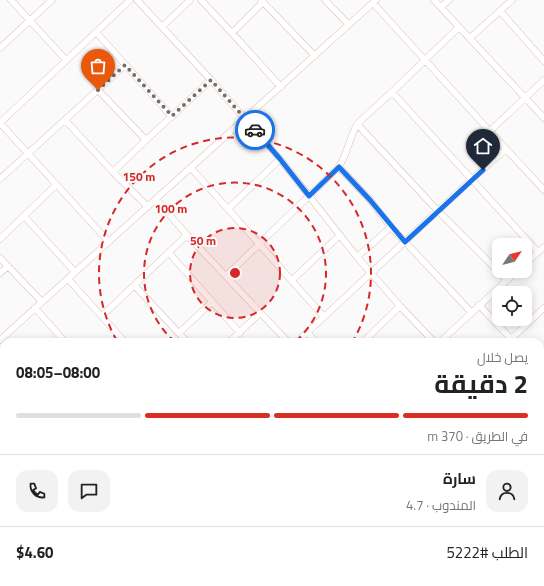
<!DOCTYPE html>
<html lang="ar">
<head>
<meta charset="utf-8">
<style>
  :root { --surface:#fff; --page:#f2f2f2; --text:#222; --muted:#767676; --line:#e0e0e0; --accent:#d93025 }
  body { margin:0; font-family:"Titillium Web",Cairo,sans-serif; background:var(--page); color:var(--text); direction:rtl; height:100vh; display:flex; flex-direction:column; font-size:15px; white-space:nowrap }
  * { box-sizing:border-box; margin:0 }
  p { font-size:13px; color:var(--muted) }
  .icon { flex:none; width:22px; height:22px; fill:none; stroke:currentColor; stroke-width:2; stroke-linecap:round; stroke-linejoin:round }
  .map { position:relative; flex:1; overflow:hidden; direction:ltr }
  .sheet { position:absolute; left:0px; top:338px; width:544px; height:248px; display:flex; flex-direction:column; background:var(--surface); border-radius:12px 12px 0 0; box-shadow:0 2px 10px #0003; direction:rtl }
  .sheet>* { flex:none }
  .needle { width:26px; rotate:55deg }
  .tools { position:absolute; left:492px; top:238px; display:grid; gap:8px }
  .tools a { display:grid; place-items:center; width:40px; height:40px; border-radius:8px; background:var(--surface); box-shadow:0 2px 10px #0003; font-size:20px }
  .pin { position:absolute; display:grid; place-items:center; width:34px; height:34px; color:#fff; margin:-41px -17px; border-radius:50% 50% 50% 0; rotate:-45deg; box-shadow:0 0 4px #0007 }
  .pin .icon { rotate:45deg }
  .courier { position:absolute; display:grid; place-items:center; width:40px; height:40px; margin:-20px; border:3px solid #1a73e8; border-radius:50%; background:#fff; color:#222; box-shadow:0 1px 5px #0007 }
  .summary em { font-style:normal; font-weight:700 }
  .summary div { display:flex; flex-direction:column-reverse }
  .summary { display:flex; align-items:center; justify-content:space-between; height:68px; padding:0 16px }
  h1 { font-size:26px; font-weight:700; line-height:30px }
  .bar { display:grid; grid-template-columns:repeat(4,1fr); gap:6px 4px; align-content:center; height:48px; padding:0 16px }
  .bar i { height:5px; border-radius:3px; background:var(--line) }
  .bar .selected { background:var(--accent) }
  .bar p { grid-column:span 4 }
  .line { display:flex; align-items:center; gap:10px; padding:0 16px; border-top:1px solid var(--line) }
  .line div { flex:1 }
  .round { display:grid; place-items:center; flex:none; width:42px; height:42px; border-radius:12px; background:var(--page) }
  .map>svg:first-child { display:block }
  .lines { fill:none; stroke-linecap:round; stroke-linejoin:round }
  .street-casing { stroke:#dfbeb6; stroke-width:7 }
  .street { stroke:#fff; stroke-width:6 }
  .done { stroke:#776e6c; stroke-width:4; stroke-dasharray:0 7.2 }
  .route { stroke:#1a73e8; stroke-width:5 }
  .ring { fill:none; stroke:#d62828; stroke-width:2; stroke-dasharray:7 5 }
  .centre { fill:#d62828; stroke:#fafafa; stroke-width:2 }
  .ring-label { font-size:12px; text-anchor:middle; font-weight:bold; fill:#d62828; stroke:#fafafa; stroke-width:4; stroke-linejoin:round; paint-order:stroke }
</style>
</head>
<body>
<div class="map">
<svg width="544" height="586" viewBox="0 0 544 586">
  <rect width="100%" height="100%" fill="#fafafa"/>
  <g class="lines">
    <defs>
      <path id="street" d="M11,0L66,60
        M137,0L211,80L280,159L357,257L400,306L434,342
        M201,0L232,33L281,87
        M261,0L315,56
        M325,0L349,25
        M434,0L544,118
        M373,3L506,149L544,190
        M441,7L449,0
        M500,11L544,61
        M162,27L190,0
        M96,32L172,117
        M232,33L263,2
        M470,38L512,0
        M0,48L52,0
        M98,90L146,140
        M392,92L538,252
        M65,120L113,172L148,207
        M0,123L130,0
        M0,123L109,242
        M357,124L438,211L507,280
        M490,131L544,80
        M280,159L228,209L324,317
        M339,167L370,200L391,227L472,313
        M191,168L228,209
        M113,172L146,140L211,80
        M0,179L125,65
        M156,199L187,235L288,342
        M24,216L75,272
        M0,239L56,185
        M169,253L240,333
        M357,257L391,227
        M0,258L42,302
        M525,264L544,247
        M0,273L8,266
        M226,276L339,167C347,153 350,138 357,124L392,92L459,27
        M68,279L125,342
        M292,280L340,235
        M135,286L187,342
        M479,305L514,342
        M35,308L65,342
        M102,316L187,235
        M307,332L316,342
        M179,333L212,302
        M0,340L376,0
        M509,341L544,308
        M229,342L260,313
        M297,342L471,180L506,149
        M363,342L400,306
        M440,342L517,271
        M540,363L544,360
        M540,372L544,376
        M0,405L4,410
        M540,459L544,463
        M0,473L4,477
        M0,484L4,480
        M540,493L544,490
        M0,541L4,545
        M57,582L60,586
        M117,582L121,586
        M164,582L168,586
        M228,582L232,586
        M290,582L294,586
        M339,582L343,586
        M401,582L405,586
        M479,582L482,586
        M529,582L530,586
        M35,586L39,582
        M100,586L105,582
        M256,586L260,582
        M321,586L325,582
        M448,586L452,582"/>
    </defs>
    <use href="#street" class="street-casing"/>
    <use href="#street" class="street"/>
  </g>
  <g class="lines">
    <path class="done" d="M98,90L125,65L172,116L211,80L255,130"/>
    <path class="route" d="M255,130L280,159L309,196L339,167L370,200L405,242L483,170"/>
  </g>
  <circle cx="235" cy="273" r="45" fill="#d62828" fill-opacity=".12"/>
  <g class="ring">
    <circle cx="235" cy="273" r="45"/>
    <path d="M175 342A91 91 0 1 1 295 342"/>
    <path d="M117 341A136 136 0 1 1 353 341"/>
  </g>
  <circle cx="235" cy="273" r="6" class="centre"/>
  <g class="ring-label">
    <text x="139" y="181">150 m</text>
    <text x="171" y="213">100 m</text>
    <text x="203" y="245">50 m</text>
  </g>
</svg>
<div class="tools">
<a><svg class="needle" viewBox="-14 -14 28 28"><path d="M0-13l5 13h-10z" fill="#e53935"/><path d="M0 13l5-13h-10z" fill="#767676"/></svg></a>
<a><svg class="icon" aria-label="locate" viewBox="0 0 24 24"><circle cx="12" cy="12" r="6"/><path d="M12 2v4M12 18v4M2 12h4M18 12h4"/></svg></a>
</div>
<div class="pin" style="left:98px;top:90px;background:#ea580c"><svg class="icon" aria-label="bag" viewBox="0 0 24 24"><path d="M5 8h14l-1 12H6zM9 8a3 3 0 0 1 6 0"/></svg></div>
<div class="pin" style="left:483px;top:170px;background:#1f2937"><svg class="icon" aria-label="home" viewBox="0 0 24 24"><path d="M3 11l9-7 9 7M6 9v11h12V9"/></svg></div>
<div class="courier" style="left:255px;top:130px"><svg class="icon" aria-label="car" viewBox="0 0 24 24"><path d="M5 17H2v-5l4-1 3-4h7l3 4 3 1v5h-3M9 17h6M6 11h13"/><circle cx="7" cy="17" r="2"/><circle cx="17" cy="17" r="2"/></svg></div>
<section class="sheet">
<div class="summary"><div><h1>2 دقيقة</h1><p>يصل خلال</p></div><em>08:00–08:05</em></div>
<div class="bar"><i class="selected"></i><i class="selected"></i><i class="selected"></i><i></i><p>في الطريق · 370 m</p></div>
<div class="line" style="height:72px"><a class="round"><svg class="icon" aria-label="person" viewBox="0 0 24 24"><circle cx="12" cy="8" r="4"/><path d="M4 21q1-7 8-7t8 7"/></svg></a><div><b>سارة</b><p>المندوب · 4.7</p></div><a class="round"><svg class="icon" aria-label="chat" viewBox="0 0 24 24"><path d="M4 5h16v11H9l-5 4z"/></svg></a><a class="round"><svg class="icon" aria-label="phone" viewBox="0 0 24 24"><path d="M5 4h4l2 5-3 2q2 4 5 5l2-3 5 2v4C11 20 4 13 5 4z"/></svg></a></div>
<div class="line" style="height:52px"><div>الطلب #5222</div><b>$4.60</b></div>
</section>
</div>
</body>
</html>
